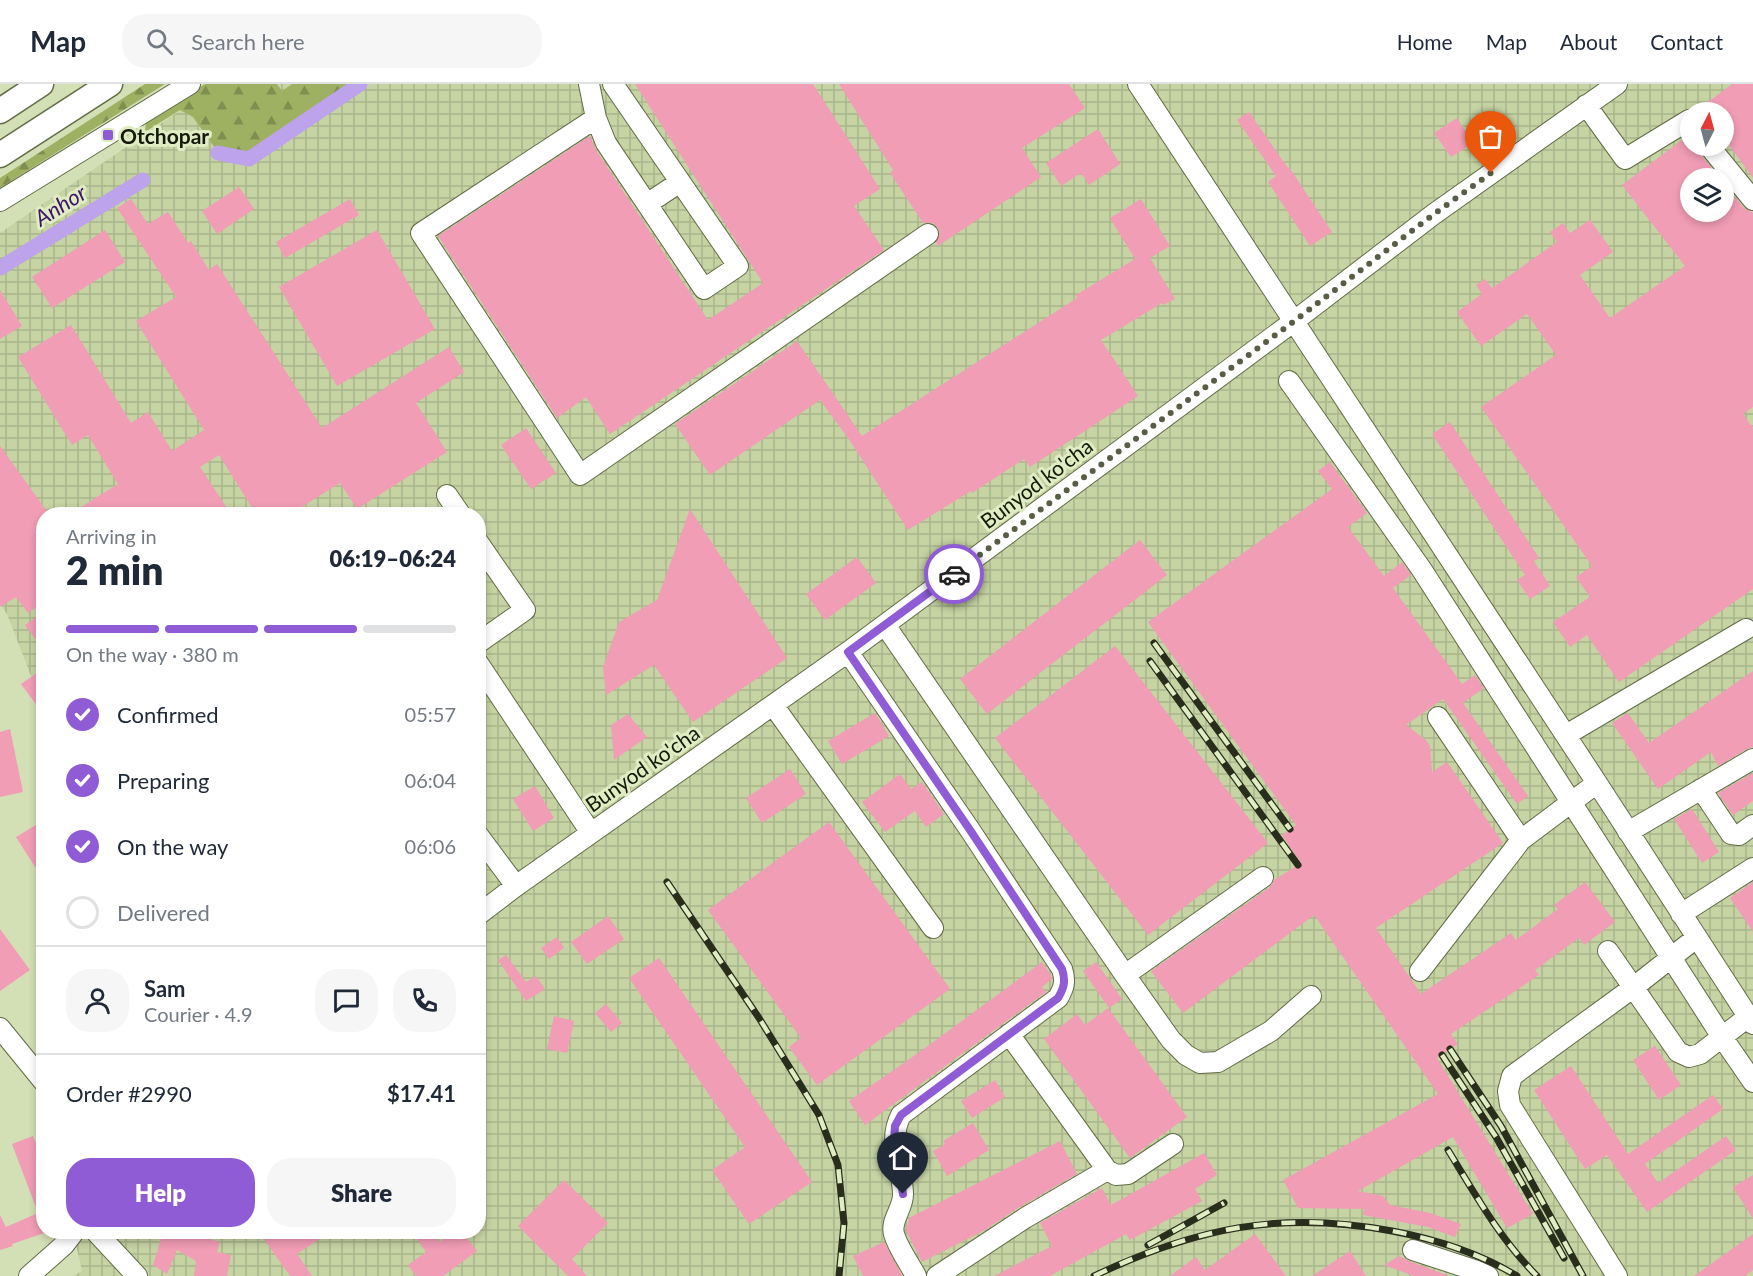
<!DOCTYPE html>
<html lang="en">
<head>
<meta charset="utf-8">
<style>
  :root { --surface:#fff; --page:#f6f6f7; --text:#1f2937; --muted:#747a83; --line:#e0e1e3; --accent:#8f5cd5 }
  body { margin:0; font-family:Lato,sans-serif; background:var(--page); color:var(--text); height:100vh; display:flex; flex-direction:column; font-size:22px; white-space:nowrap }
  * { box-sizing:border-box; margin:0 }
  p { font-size:20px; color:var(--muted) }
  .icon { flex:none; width:33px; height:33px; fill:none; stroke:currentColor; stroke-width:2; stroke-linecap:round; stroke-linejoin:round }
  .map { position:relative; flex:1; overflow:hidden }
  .panel { position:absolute; left:36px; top:423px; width:450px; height:732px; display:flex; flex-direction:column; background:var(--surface); border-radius:24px; box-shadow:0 3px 9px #0003 }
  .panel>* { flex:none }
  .needle { width:39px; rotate:6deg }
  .tools { position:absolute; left:1680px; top:18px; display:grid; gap:12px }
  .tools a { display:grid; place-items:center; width:54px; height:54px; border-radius:50%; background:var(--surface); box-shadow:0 3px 9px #0003; font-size:30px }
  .pin { position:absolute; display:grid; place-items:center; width:51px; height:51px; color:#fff; margin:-62px -26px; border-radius:50% 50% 50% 0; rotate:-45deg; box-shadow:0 0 6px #0007 }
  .pin .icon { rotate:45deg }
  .courier { position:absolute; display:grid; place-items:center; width:60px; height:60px; margin:-30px; border:4px solid #8f5cd5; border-radius:50%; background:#fff; color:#222; box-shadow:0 2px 8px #0007 }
  .overview em { font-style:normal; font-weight:800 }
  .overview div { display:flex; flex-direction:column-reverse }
  .overview { display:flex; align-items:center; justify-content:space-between; height:102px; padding:0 30px }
  h1 { font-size:39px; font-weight:800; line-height:45px }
  .bar { display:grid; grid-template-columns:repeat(4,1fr); gap:9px 6px; align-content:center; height:72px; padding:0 30px }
  .bar i { height:8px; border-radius:4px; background:var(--line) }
  .bar .active { background:var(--accent) }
  .bar p { grid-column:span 4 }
  .line { display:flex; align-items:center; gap:15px; padding:0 30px; border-top:2px solid var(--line) }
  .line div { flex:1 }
  .round { display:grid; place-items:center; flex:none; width:63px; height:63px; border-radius:24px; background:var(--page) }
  ol { padding:0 30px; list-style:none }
  li { display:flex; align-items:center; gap:18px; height:66px }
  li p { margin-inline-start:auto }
  li .icon { padding:6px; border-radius:50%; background:var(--accent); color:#fff; stroke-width:4 }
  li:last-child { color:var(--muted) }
  li i { width:33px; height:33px; border:3px solid var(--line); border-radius:50% }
  .action { display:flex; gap:12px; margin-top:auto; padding:12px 30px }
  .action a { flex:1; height:69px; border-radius:24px; background:var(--accent); color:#fff; font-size:24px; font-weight:800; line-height:69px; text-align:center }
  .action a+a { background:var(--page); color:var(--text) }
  header { display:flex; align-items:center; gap:36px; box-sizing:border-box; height:84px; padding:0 30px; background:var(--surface); border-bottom:2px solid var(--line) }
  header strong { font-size:28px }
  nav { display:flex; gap:33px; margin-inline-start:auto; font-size:21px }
  .search { width:420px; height:54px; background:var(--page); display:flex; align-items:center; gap:15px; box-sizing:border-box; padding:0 21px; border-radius:24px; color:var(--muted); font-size:22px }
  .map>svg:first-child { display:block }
  .industrial { fill:url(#industrial-grid); fill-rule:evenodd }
  .forest { fill:url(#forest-firs) }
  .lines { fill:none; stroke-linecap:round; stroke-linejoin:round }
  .canal { stroke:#bda3eb; stroke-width:15 }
  .building { fill:#f19db6 }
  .minor-casing { stroke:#626c47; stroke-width:22 }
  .major-casing { stroke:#626c47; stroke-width:27 }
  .minor { stroke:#fff; stroke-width:20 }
  .major { stroke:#fff; stroke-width:24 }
  .rail-casing { stroke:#292d1c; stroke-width:7 }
  .rail { stroke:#e0ecc2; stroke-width:4.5; stroke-dasharray:14; stroke-linecap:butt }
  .done { stroke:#585e46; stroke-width:6; stroke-dasharray:0 10.8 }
  .route { stroke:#8f5cd5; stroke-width:8 }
  .poi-dot { fill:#8f5cd5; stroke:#e0ecc2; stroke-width:2 }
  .labels { text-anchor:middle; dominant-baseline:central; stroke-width:6; stroke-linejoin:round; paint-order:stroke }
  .poi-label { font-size:21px; font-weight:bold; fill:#15190a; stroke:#e0ecc2; text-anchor:start }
  .street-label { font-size:21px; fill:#15190a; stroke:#e0ecc2 }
  .water-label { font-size:22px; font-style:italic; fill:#3c1468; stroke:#e0ecc2 }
</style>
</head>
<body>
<header>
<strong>Map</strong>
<div class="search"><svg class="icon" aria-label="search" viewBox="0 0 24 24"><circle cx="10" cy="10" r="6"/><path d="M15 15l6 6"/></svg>Search here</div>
<nav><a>Home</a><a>Map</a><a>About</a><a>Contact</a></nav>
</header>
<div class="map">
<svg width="1753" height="1192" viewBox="0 0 1753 1192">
  <defs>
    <pattern id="industrial-grid" width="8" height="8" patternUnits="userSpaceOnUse" patternTransform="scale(1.5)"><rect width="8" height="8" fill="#c6d3a3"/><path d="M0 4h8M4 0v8" fill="none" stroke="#a9b58b"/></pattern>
    <pattern id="forest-firs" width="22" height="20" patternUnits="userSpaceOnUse" patternTransform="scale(1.5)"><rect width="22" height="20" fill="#9eb163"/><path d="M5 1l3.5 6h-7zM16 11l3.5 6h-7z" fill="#808f50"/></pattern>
  </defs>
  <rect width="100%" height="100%" fill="#d3dfb5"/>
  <path class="industrial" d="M219,0H1753V1192H73L82,1187L73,1148H478V430H44L43,623L7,530L0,520V149ZM1690,28H1724V62H1690ZM1690,94H1724V128H1690Z"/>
  <path class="forest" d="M145,0H165L0,104V94Z
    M205,0H277L282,7L292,0H351L248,68L215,64L193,33L180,26L145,48L146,37Z"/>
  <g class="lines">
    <path class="canal" d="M218,69L249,75L360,0
      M0,184L143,96"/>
  </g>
  <path class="building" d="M635,0H813L880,105L854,122L884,166L610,350L586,313L557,334L438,152L590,52L596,66L708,236L763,199Z
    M839,0H1069L1085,24L1022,64L1041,93L938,162L936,158L940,150L938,144L933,139H923L890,89L893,86Z
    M1732,0H1753V94L1724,54V28H1698L1696,27Z
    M1249,28L1288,84L1289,83L1332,148L1310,162L1268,98L1276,92L1237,36Z
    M1457,34L1473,59L1451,73L1434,49Z
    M1098,45L1120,80L1089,101L1081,89L1061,102L1046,79Z
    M1690,50V62H1697L1700,70L1720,94H1690V128H1724V99L1744,124L1753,129V323L1743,330L1753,344V505L1619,598L1587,551L1570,563L1553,538L1590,513L1576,493L1592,482L1481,323L1556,271L1527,230L1481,262L1457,228L1482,210L1476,201L1485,195L1492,204L1557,158L1550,148L1563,139L1570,149L1590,136L1613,168L1580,191L1610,234L1685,182L1622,101Z
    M239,103L254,125L217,150L202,127Z
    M131,115L148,140L168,128L188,159L191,157L209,186L217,180L322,344L449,263L464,288L416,319L447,368L357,425L340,399L297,426L300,430H256L219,371L200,383L231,430H70L118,400L88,351L72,361L18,273L71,241L131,339L148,328L172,367L204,346L136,237L176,213L117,124Z
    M350,115L359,131L285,174L276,158Z
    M1141,115L1170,162L1150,174L1175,215L1163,221L1162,219L1101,256L1138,312L1030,383L1024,375L972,409L971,407L908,446L848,354L820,316L710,391L675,340L797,257L862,352L1077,214L1076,211L1135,175L1110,134Z
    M105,146L125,178L52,224L32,193Z
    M377,146L435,245L337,302L279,203Z
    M0,206L22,242L0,255Z
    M1450,338L1539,474L1534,477L1550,502L1530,515L1517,496L1525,491L1432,350Z
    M526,344L556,389L531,405L501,361Z
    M0,362L49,430H44V518L28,529L16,513L0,523Z
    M1330,378L1367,429L1348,443L1384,492L1402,478L1411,491L1393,504L1462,600L1475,591L1484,604L1463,619L1528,712L1517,720L1443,615L1406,641L1426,656L1430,662L1432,688L1447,678L1503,759L1376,844L1421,910L1511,849L1516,856L1558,825L1554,821L1585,798L1615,838L1584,861L1579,854L1535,886L1539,891L1451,950L1458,960L1437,974L1533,1130L1507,1144L1453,1053L1358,1107L1383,1112L1390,1121L1430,1129L1461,1140L1455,1153L1428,1143L1363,1131L1364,1125L1298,1124L1283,1096L1438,1010L1314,831L1183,929L1151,887L1270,803L1274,796L1301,779L1282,751L1296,741L1148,538L1332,405L1318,387Z
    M690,425L787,574L693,638L654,581L606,611L603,583L619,538L657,516Z
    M1140,456L1167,491L987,630L960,595Z
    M857,473L876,499L825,536L806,510Z
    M44,528V567L25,541Z
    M1115,562L1268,759L1148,851L995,654Z
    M44,584V631L21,600Z
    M1753,587V663L1747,665L1718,682L1711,668L1658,705L1612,639L1628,629L1649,659Z
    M875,629L889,652L842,680L828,657Z
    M628,630L647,653L614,676L611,641Z
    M10,645L23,708L0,713V648Z
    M790,685L806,710L762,739L746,714Z
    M1753,689V717L1733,731L1718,709Z
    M900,690L911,705L922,698L944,730L926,743L915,727L885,748L862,718Z
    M535,702L554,734L533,747L513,715Z
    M1692,725L1719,768L1702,779L1674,735Z
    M44,736V797L16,753Z
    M829,738L950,905L817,1001L789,963L801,954L708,826Z
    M1753,798V848L1730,814Z
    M608,832L624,855L587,880L571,858Z
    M0,845L30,886L0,907Z
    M557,853L564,864L549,875L541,864Z
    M506,871L526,898L536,892L545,905L526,917L498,876Z
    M659,874L812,1098L749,1140L712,1086L745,1063L629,894Z
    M1042,878L1051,891L1052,895L1042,903L1046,908L865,1041L849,1017L921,967Z
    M1096,878L1122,915L1109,924L1083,887Z
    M606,920L622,939L611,948L595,929Z
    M1108,924L1187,1033L1130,1074L1044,955L1077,930L1085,941Z
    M554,932L574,937L567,969L547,965Z
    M1655,962L1681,1001L1659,1016L1633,976Z
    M1571,982L1628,1070L1713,1011L1723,1025L1645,1080L1658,1099L1726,1052L1736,1066L1647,1128L1607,1071L1585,1085L1534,1006Z
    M995,996L1005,1013L972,1034L961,1017Z
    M973,1039L989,1066L947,1092L933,1067L945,1060L943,1057Z
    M33,1052L44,1079V1149L12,1160L13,1162L0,1166V1131L6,1143L38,1129L12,1060Z
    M1060,1057L1077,1090L1018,1124L985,1146L922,1178L906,1147L909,1134Z
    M1204,1069L1217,1091L1195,1105L1202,1117L1130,1156L1126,1150L1050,1192H994L1052,1162L1040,1139L1102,1104L1111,1121Z
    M1753,1091V1135L1733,1103Z
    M564,1096L608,1139L572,1175L587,1192H568L518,1142Z
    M151,1148H187L220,1158L217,1168L231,1171L227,1192H194L196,1177L177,1166L167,1190L153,1181L161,1155Z
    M259,1148H330L297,1170L312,1192H290Z
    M412,1148H432L439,1158L453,1148H462L477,1167L443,1192H416L408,1181L426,1168Z
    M1255,1150L1286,1192H1170L1196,1173L1205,1186Z
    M1753,1150V1186L1745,1192H1694Z
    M884,1158L902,1192H863L853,1172Z
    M1350,1167L1366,1192H1312Z
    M1399,1172L1409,1177L1449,1192H1414L1384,1181Z"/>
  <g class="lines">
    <defs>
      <path id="minor" d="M589,0L596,34L606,59L704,205L738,182L613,0
        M1138,0L1597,699L1753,940
        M1586,21L1625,75L1689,36L1690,38
        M596,34L421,149L580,391L928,150
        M1709,62L1753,116
        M0,117L190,0
        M647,120L680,98
        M1289,297L1422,486L1722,953L1753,998
        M447,411L460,430
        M478,458L525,526L478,559
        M885,541L1125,891L1171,956L1186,971L1200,979L1218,978L1271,947L1311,912
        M848,568L970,746L1062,885C1066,897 1064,904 1058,914L901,1031C887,1058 902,1081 903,1109C904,1124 890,1136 894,1150C898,1164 909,1179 916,1192
        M478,579L591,749
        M773,621L933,844
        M1438,633L1521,756L1597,699
        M1566,651L1746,545
        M1701,705L1731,750L1739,751L1753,741
        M1628,748L1753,675
        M478,751L516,802
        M1681,830L1753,784
        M478,831L516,802L848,568L1293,238L1434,130L1617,0
        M1608,867L1678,968L1689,973L1700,970L1748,933
        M1420,887L1521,756
        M1125,891L1263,793
        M0,944L44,998
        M1009,950L1107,1086L1116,1091L1128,1090L1173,1060
        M96,1148L137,1192
        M1413,1166L1477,1187L1488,1192
        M29,1192L64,1161L74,1148
        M937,1192L1025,1134L1107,1086
        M1617,1192L1510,1021L1508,1007L1512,992L1634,903L1696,854"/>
      <path id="major" d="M0,27L41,0
        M0,71L110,0"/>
    </defs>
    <use href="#minor" class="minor-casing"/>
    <use href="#major" class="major-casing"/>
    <use href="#minor" class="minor"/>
    <use href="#major" class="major"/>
    <defs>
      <path id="rail" d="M1154,559L1290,745
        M1150,577L1298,781
        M667,798L759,934L819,1031L838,1081L844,1139L839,1192
        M1450,965L1501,1042L1583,1192
        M1442,971L1496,1053L1564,1174
        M1448,1066C1475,1110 1500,1155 1537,1192
        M1148,1161L1224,1119
        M1094,1192C1195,1144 1281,1126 1392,1147C1435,1155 1479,1169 1517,1192"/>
    </defs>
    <use href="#rail" class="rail-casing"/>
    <use href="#rail" class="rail"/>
  </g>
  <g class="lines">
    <path class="done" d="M954,490L1293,238L1434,130L1491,89"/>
    <path class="route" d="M903,1110L894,1056L895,1042L901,1031L1058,914C1064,904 1066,897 1062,885L970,746L848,568L954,490"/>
  </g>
  <rect class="poi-dot" x="102" y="45" width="12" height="12" rx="3"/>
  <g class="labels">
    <g class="poi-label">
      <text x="120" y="51">Otchopar</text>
    </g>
    <g class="street-label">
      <text transform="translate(1036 399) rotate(-37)">Bunyod ko'cha</text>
      <text transform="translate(642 684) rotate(-35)">Bunyod ko'cha</text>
    </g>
    <g class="water-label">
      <text transform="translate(60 121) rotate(-32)">Anhor</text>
    </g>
  </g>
</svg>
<div class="tools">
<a><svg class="needle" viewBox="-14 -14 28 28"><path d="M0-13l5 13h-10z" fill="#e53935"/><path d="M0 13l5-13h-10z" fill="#747a83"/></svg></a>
<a><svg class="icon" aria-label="layers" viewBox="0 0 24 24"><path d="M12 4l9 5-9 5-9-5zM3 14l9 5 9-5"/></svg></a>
</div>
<div class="pin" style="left:1491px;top:89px;background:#ea580c"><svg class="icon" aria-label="bag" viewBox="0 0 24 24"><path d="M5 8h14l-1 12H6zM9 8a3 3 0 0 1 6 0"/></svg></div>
<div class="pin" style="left:903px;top:1110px;background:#1f2937"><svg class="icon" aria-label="home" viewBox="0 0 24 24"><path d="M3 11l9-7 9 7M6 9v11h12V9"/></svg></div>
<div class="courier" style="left:954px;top:490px"><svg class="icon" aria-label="car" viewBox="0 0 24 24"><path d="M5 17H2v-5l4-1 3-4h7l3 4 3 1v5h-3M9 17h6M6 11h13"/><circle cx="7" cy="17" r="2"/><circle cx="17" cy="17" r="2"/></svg></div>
<section class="panel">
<div class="overview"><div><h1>2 min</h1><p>Arriving in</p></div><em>06:19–06:24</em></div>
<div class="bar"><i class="active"></i><i class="active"></i><i class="active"></i><i></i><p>On the way · 380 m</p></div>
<ol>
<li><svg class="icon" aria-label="check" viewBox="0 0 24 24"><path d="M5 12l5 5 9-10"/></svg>Confirmed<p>05:57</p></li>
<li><svg class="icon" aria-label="check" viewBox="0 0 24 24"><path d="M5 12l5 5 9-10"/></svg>Preparing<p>06:04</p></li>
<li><svg class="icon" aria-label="check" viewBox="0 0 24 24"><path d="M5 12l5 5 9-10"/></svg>On the way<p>06:06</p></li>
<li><i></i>Delivered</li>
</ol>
<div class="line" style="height:108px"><a class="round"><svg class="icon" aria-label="person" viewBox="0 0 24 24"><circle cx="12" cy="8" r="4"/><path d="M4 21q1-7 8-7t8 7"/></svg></a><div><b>Sam</b><p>Courier · 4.9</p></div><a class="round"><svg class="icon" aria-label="chat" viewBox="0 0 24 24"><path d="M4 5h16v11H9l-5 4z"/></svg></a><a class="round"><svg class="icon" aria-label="phone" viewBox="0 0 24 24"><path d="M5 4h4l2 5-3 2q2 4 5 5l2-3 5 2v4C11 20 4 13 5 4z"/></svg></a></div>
<div class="line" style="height:78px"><div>Order #2990</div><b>$17.41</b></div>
<div class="action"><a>Help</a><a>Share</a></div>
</section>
</div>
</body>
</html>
